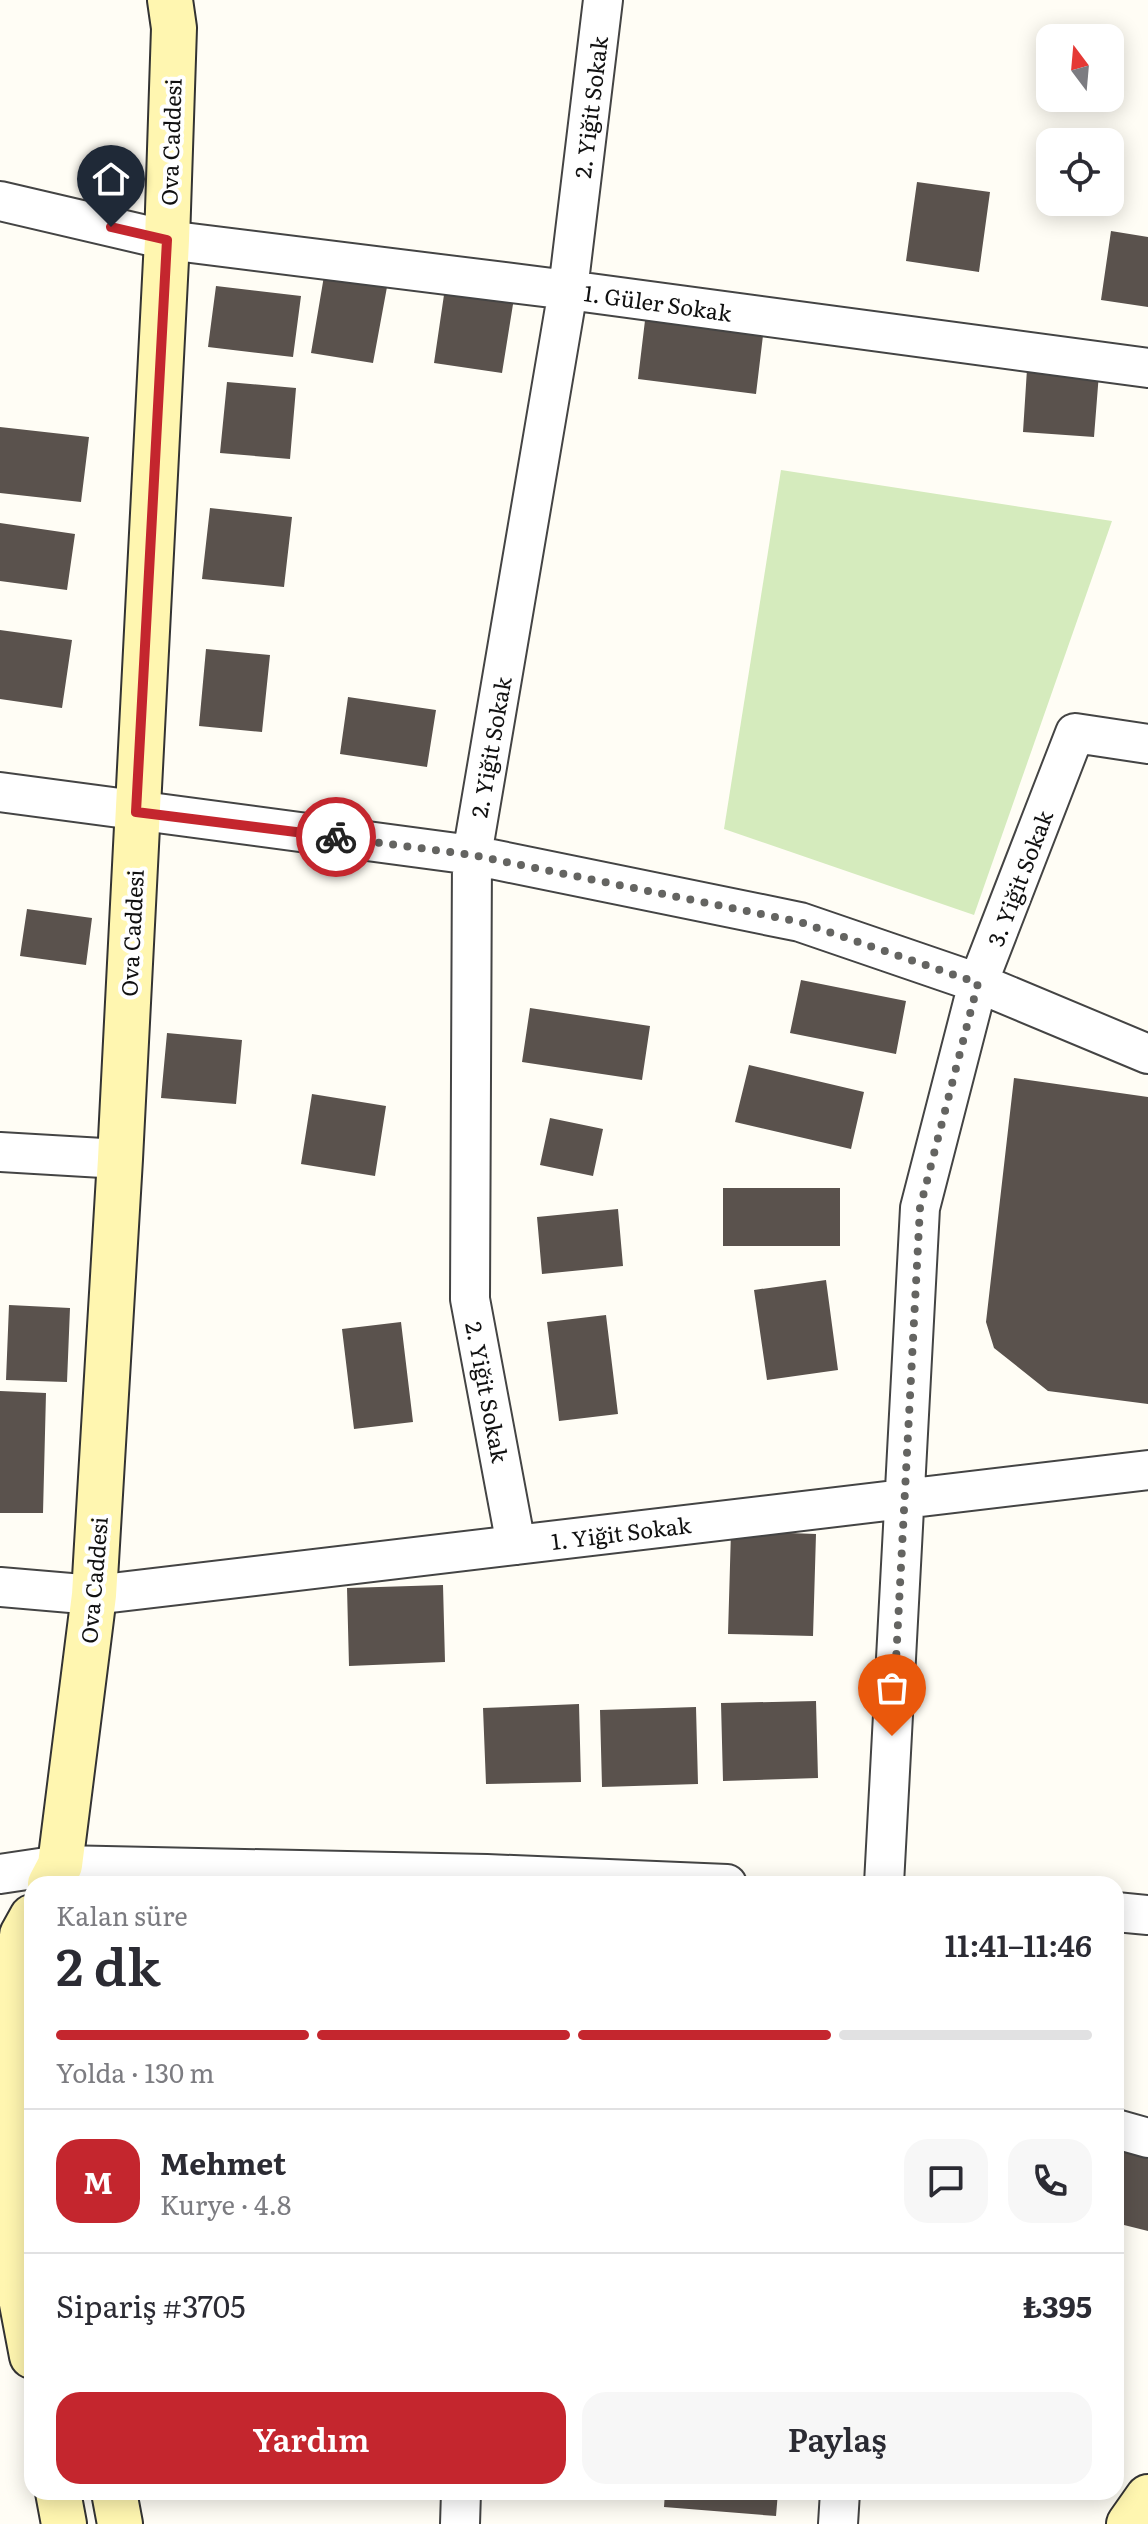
<!DOCTYPE html>
<html lang="tr">
<head>
<meta charset="utf-8">
<style>
  :root { --surface:#fff; --page:#f7f7f7; --text:#2b2b33; --muted:#7c7c81; --line:#e1e1e2; --accent:#c4262e }
  body { margin:0; font-family:Literata,serif; background:var(--page); color:var(--text); height:100vh; display:flex; flex-direction:column; font-size:30px; white-space:nowrap }
  * { box-sizing:border-box; margin:0 }
  p { font-size:26px; color:var(--muted) }
  .icon { flex:none; width:44px; height:44px; fill:none; stroke:currentColor; stroke-width:2; stroke-linecap:round; stroke-linejoin:round }
  .map { position:relative; flex:1; overflow:hidden }
  .side { position:absolute; left:24px; top:1876px; width:1100px; height:624px; display:flex; flex-direction:column; background:var(--surface); border-radius:24px; box-shadow:0 4px 20px #0003 }
  .side>* { flex:none }
  .needle { width:52px; rotate:344deg }
  .controls { position:absolute; left:1036px; top:24px; display:grid; gap:16px }
  .controls a { display:grid; place-items:center; width:88px; height:88px; border-radius:16px; background:var(--surface); box-shadow:0 4px 20px #0003; font-size:40px }
  .pin { position:absolute; display:grid; place-items:center; width:68px; height:68px; color:#fff; margin:-82px -34px; border-radius:50% 50% 50% 0; rotate:-45deg; box-shadow:0 0 8px #0007 }
  .pin .icon { rotate:45deg }
  .courier { position:absolute; display:grid; place-items:center; width:80px; height:80px; margin:-40px; border:6px solid #c4262e; border-radius:50%; background:#fff; color:#222; box-shadow:0 2px 10px #0007 }
  .headline em { font-style:normal; font-weight:600 }
  .headline div { display:flex; flex-direction:column-reverse }
  .headline { display:flex; align-items:center; justify-content:space-between; height:136px; padding:0 32px }
  h1 { font-size:52px; font-weight:600; line-height:60px }
  .bar { display:grid; grid-template-columns:repeat(4,1fr); gap:12px 8px; align-content:center; height:96px; padding:0 32px }
  .bar i { height:10px; border-radius:6px; background:var(--line) }
  .bar .current { background:var(--accent) }
  .bar p { grid-column:span 4 }
  .line { display:flex; align-items:center; gap:20px; padding:0 32px; border-top:2px solid var(--line) }
  .line div { flex:1 }
  .round { display:grid; place-items:center; flex:none; width:84px; height:84px; border-radius:24px; background:var(--page) }
  .primary-button { display:flex; gap:16px; margin-top:auto; padding:16px 32px }
  .primary-button a { flex:1; height:92px; border-radius:24px; background:var(--accent); color:#fff; font-size:32px; font-weight:600; line-height:92px; text-align:center }
  .primary-button a+a { background:var(--page); color:var(--text) }
  .map>svg:first-child { display:block }
  .green { fill:#d5ebbd }
  .building { fill:#5a524d }
  .lines { fill:none; stroke-linecap:round; stroke-linejoin:round }
  .street-casing { stroke:#444; stroke-width:42 }
  .secondary-casing { stroke:#333; stroke-width:48 }
  .street { stroke:#fff; stroke-width:38 }
  .secondary { stroke:#fff6b0; stroke-width:44 }
  .done { stroke:#646461; stroke-width:8; stroke-dasharray:0 14.4 }
  .route { stroke:#c4262e; stroke-width:10 }
  .labels { text-anchor:middle; dominant-baseline:central; stroke-width:8; stroke-linejoin:round; paint-order:stroke }
  .street-label { font-size:22px; fill:#111; stroke:#fff }
</style>
</head>
<body>
<div class="map">
<svg width="1148" height="2524" viewBox="0 0 1148 2524">
  <rect width="100%" height="100%" fill="#fffdf5"/>
  <path class="green" d="M781,470L1112,521L974,915L724,829Z"/>
  <path class="building" d="M917,182L990,192L979,272L906,261Z
    M1111,231L1148,237V307L1101,300Z
    M324,276L387,287L373,363L311,353Z
    M216,286L301,296L293,357L208,347Z
    M445,288L514,298L502,373L434,363Z
    M646,312L764,327L756,394L638,379Z
    M1027,369L1099,373L1094,437L1023,432Z
    M227,382L296,388L290,459L220,453Z
    M0,427L89,437L81,502L0,493Z
    M210,508L292,517L284,587L202,579Z
    M0,523L75,534L67,590L0,581Z
    M0,630L72,640L62,708L0,699Z
    M206,649L270,655L262,732L199,726Z
    M348,697L436,710L427,767L340,754Z
    M27,909L92,918L86,965L20,956Z
    M801,980L906,1001L896,1054L790,1033Z
    M530,1008L650,1026L642,1080L522,1062Z
    M167,1033L242,1040L236,1104L161,1098Z
    M749,1065L864,1092L851,1149L735,1122Z
    M1014,1078L1148,1097V1404L1048,1391L994,1348L986,1322Z
    M312,1094L386,1106L375,1176L301,1164Z
    M550,1118L603,1129L593,1176L540,1165Z
    M723,1188H840V1246H723Z
    M618,1209L623,1266L542,1274L537,1217Z
    M826,1280L838,1370L767,1380L754,1290Z
    M9,1305L70,1308L67,1382L6,1380Z
    M606,1315L618,1414L559,1421L547,1322Z
    M401,1322L413,1422L354,1429L342,1329Z
    M0,1391L46,1393L43,1513H0Z
    M731,1531L816,1534L813,1636L728,1634Z
    M443,1585L445,1662L349,1666L347,1588Z
    M816,1701L818,1778L723,1781L721,1703Z
    M579,1704L581,1782L486,1784L483,1708Z
    M696,1707L698,1784L602,1787L600,1710Z
    M1116,2143L1148,2151V2231L1116,2223Z
    M665,2492H778L776,2516L664,2507Z"/>
  <g class="lines">
    <defs>
      <path id="street" d="M0,201L167,240L568,290L1148,368
        M0,792L472,855L800,922L978,983L1148,1054
        M0,1152L120,1159
        M516,1545L470,1299L472,855L568,290L603,0
        M0,1587L94,1595L1148,1470
        M0,1874L60,1865L487,1874L727,1884
        M884,1884L920,1208L978,983L1075,733L1148,744
        M1116,1912L1148,1915
        M1116,2129L1148,2138
        M460,2524L461,2492
        M838,2524L840,2492"/>
      <path id="secondary" d="M50,1884L60,1865L94,1595L120,1159L167,240L174,28L170,0
        M32,1917L22,1935L16,2272L32,2356
        M58,2492L64,2524
        M114,2492L120,2524
        M1129,2524L1148,2497"/>
    </defs>
    <use href="#street" class="street-casing"/>
    <use href="#secondary" class="secondary-casing"/>
    <use href="#street" class="street"/>
    <use href="#secondary" class="secondary"/>
  </g>
  <g class="lines">
    <path class="done" d="M336,837L472,855L800,922L978,983L920,1208L892,1736"/>
    <path class="route" d="M111,227L167,240L136,812L336,837"/>
  </g>
  <g class="labels">
    <g class="street-label">
      <text transform="translate(590 107) rotate(-83)">2. Yiğit Sokak</text>
      <text transform="translate(170 142) rotate(-88)">Ova Caddesi</text>
      <text transform="translate(658 302) rotate(8)">1. Güler Sokak</text>
      <text transform="translate(490 747) rotate(-80)">2. Yiğit Sokak</text>
      <text transform="translate(1019 878) rotate(-69)">3. Yiğit Sokak</text>
      <text transform="translate(131 933) rotate(-87)">Ova Caddesi</text>
      <text transform="translate(488 1392) rotate(79)">2. Yiğit Sokak</text>
      <text transform="translate(621 1532) rotate(-7)">1. Yiğit Sokak</text>
      <text transform="translate(93 1580) rotate(-85)">Ova Caddesi</text>
    </g>
  </g>
</svg>
<div class="controls">
<a><svg class="needle" viewBox="-14 -14 28 28"><path d="M0-13l5 13h-10z" fill="#e53935"/><path d="M0 13l5-13h-10z" fill="#7c7c81"/></svg></a>
<a><svg class="icon" aria-label="locate" viewBox="0 0 24 24"><circle cx="12" cy="12" r="6"/><path d="M12 2v4M12 18v4M2 12h4M18 12h4"/></svg></a>
</div>
<div class="pin" style="left:892px;top:1736px;background:#ea580c"><svg class="icon" aria-label="bag" viewBox="0 0 24 24"><path d="M5 8h14l-1 12H6zM9 8a3 3 0 0 1 6 0"/></svg></div>
<div class="pin" style="left:111px;top:227px;background:#1f2937"><svg class="icon" aria-label="home" viewBox="0 0 24 24"><path d="M3 11l9-7 9 7M6 9v11h12V9"/></svg></div>
<div class="courier" style="left:336px;top:837px"><svg class="icon" aria-label="bike" viewBox="0 0 24 24"><circle cx="6" cy="16" r="4"/><circle cx="18" cy="16" r="4"/><path d="M6 16l4-8h5l3 8M10 8l3 8H6M13 5h3"/></svg></div>
<section class="side">
<div class="headline"><div><h1>2 dk</h1><p>Kalan süre</p></div><em>11:41–11:46</em></div>
<div class="bar"><i class="current"></i><i class="current"></i><i class="current"></i><i></i><p>Yolda · 130 m</p></div>
<div class="line" style="height:144px"><b class="round" style="background:var(--accent);color:#fff">M</b><div><b>Mehmet</b><p>Kurye · 4.8</p></div><a class="round"><svg class="icon" aria-label="chat" viewBox="0 0 24 24"><path d="M4 5h16v11H9l-5 4z"/></svg></a><a class="round"><svg class="icon" aria-label="phone" viewBox="0 0 24 24"><path d="M5 4h4l2 5-3 2q2 4 5 5l2-3 5 2v4C11 20 4 13 5 4z"/></svg></a></div>
<div class="line" style="height:104px"><div>Sipariş #3705</div><b>₺395</b></div>
<div class="primary-button"><a>Yardım</a><a>Paylaş</a></div>
</section>
</div>
</body>
</html>
